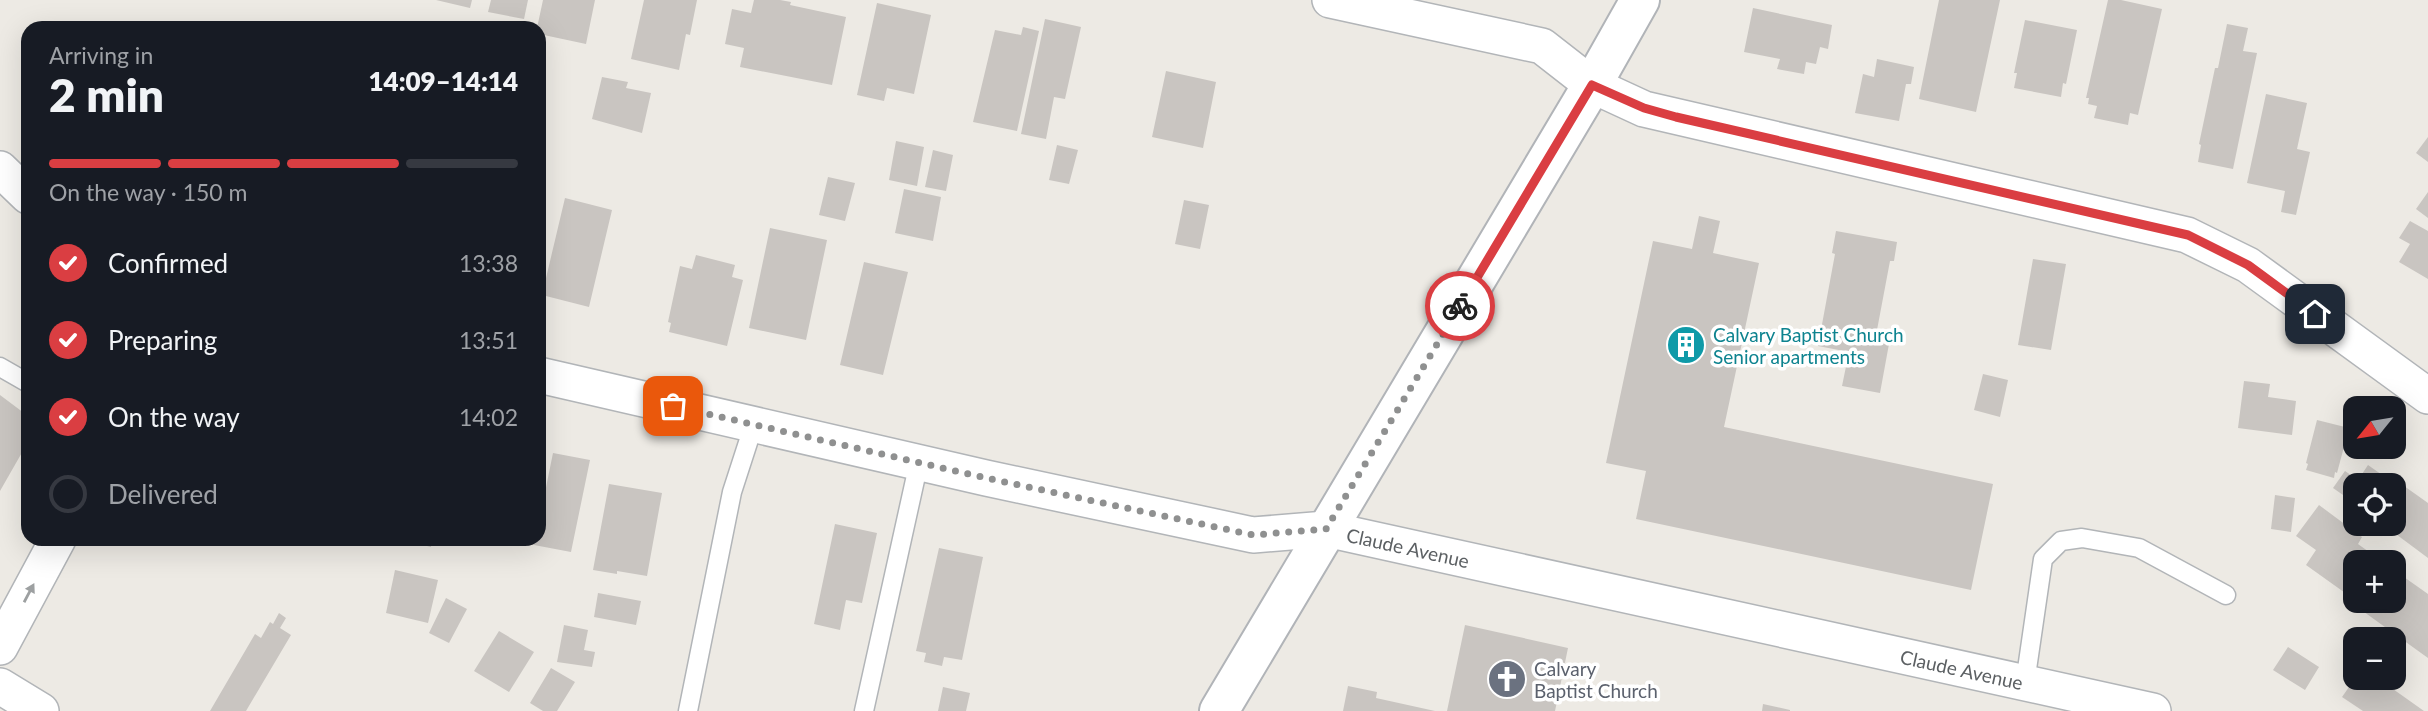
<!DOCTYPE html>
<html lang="en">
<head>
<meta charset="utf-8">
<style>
  :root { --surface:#171b24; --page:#20242c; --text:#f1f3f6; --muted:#9ea1a6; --line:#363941; --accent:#da3e42 }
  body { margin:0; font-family:Lato,sans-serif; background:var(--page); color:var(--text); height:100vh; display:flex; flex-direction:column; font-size:26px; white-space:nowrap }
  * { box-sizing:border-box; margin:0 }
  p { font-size:23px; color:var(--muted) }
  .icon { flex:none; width:38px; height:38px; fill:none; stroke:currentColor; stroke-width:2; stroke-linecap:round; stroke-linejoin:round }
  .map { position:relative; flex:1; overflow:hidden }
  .sheet { position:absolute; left:21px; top:21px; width:525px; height:525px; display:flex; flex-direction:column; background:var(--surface); border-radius:21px; box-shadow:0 7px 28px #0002 }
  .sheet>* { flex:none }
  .needle { width:46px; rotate:240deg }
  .buttons { position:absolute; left:2343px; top:396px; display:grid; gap:14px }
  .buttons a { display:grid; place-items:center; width:63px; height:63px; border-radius:14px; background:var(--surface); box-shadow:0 7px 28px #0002; font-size:35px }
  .pin { position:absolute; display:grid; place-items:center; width:60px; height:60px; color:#fff; margin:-30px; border-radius:14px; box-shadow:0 4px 10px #0006 }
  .courier { position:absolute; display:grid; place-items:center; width:70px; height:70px; margin:-35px; border:5px solid #da3e42; border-radius:50%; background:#fff; color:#222; box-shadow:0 2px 9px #0007 }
  .head em { font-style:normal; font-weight:800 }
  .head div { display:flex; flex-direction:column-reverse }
  .head { display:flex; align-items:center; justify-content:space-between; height:119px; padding:0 28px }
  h1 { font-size:46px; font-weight:800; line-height:52px }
  .bar { display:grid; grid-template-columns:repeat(4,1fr); gap:10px 7px; align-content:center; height:84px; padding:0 28px }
  .bar i { height:9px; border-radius:5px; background:var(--line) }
  .bar .active { background:var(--accent) }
  .bar p { grid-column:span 4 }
  ol { padding:0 28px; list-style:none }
  li { display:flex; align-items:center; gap:21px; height:77px }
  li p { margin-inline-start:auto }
  li .icon { padding:7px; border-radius:50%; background:var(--accent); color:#fff; stroke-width:4 }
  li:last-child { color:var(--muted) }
  li i { width:38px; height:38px; border:4px solid var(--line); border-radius:50% }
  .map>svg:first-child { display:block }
  .building { fill:#c9c5c1 }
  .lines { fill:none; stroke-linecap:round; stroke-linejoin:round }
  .service-casing { stroke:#b2b5b8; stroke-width:21 }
  .minor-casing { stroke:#b2b5b8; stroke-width:38 }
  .secondary-casing { stroke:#b1b4b8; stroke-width:42 }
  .service { stroke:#fff; stroke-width:18 }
  .minor { stroke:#fff; stroke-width:35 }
  .secondary { stroke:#fff; stroke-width:38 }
  .oneway { fill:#9da0a1 }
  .done { stroke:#8f9090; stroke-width:7; stroke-dasharray:0 12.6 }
  .route { stroke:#da3e42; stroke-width:9 }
  .labels { text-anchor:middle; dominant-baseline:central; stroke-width:7; stroke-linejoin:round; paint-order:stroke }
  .culture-label { font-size:19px; fill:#0d838f; stroke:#fff; text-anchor:start }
  .street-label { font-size:19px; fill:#5c6063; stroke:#fff }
  .worship-label { font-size:19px; fill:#5b616d; stroke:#fff; text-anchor:start }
</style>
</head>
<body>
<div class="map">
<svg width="2428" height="711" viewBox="0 0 2428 711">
  <rect width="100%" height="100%" fill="#edeae4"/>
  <path class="building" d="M436,0H472L470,8Z
    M491,0H528L524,19L488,12Z
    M543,0H595L586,44L539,34L537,28Z
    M644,0H697L690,35L686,34L679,70L631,59Z
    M754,0H780L791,2L790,5L846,17L832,85L740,67L744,48L725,44L732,9L751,13Z
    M1939,0H2000L1976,112L1919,99Z
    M2108,0H2121L2162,9L2138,115L2130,113L2128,125L2094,118L2097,106L2088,104L2089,98H2086Z
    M877,3L931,15L914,94L887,88L884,101L857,95Z
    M1753,8L1832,25L1828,49L1820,47L1816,64L1806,62L1804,74L1777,69L1780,59L1744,52Z
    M1045,19L1081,27L1065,99L1054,97L1046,139L1021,134Z
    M2025,20L2077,30L2066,84L2063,83L2061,97L2014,88L2017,73H2014Z
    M2227,24L2248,28L2243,51L2257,53L2233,169L2198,162L2201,145L2199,144L2215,68H2218Z
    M1023,27L1039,31L1017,131L973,122L995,30L1021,35Z
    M1877,59L1914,67L1911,84H1906L1899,121L1855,113L1863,74L1874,77Z
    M1166,71L1216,82L1203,148L1152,137Z
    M602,77L628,82L626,88L651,93L642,133L592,119Z
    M2266,94L2307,103L2297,149L2310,152L2296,215L2281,212L2285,191L2247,183Z
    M2428,137V162L2416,153Z
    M896,141L924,147L917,186L889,180Z
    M1057,145L1078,150L1069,184L1049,180Z
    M933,150L953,155L946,191L925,187Z
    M828,177L855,183L845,221L819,215Z
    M904,189L941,197L933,241L895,233Z
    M2428,192V218L2416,209Z
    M565,198L612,210L589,307L542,295Z
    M1184,200L1209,205L1200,249L1175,244Z
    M1699,216L1720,221L1713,253L1759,263L1724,427L1993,484L1971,590L1636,519L1646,471L1606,463L1653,241L1692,249Z
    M2410,221L2428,231V279L2399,262L2410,244L2399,238Z
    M770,228L827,240L806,340L749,328Z
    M1836,231L1897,242L1894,261H1890L1877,330L1891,333L1880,393L1842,386L1849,352L1818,346L1835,254L1832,253Z
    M696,255L735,265L732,277L743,280L727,346L669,332L671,323L668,322L680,266L692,269Z
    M2033,259L2066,264L2051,350L2018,345Z
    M864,262L908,272L883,375L840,365Z
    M1983,374L2008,380L2000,417L1974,410Z
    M2244,381L2270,384L2268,397L2296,401L2292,435L2238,428Z
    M0,395L28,416V442L0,491Z
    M2317,420L2349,428L2337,473L2335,472L2334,478L2306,470L2308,464L2306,463Z
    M553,453L590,460L571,552L534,545L535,539H539V522Z
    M2368,465L2395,484L2397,481L2428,503V558L2381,523H2394V485H2356V504L2333,488L2345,471L2358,480Z
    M609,484L662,493L647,576L617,571V574L593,570Z
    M2275,495L2295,498L2291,532L2271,529Z
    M2319,505L2362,537L2358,544L2383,562H2356V600H2394V570L2428,594V658L2353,604L2355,600L2306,565L2316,550L2296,536Z
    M835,524L877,533L862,603L846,600L840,630L814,624Z
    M398,539H432L431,547Z
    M939,548L983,557L962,660L944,657L942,666L924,662L926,653L916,651Z
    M395,570L438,580L428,623L386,613Z
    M598,593L641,601L636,625L594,617Z
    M446,598L467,609L449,643L429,633Z
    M279,613L286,618L280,628L291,635L246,711H210L255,634L261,638L270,622L273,624Z
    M564,625L588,630L584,650L595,652L592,667L557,662Z
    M1465,625L1568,648L1555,711H1447Z
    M499,631L534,652L509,692L474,671Z
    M2288,647L2319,667L2305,690L2273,670Z
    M551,668L575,682L557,711H543L530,703Z
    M2356,677H2376L2424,711H2363L2342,697Z
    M1348,686L1377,692L1376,698L1435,711H1343Z
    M943,687L970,693L966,711H938Z
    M1763,704L1790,710V711H1762Z"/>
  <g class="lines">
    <defs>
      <path id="service" d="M0,367L28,383
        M2025,683L2043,559L2061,541L2082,538L2139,548L2226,595
        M688,711L732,492L754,424
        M864,711L919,462"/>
      <g id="minor">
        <path d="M1330,0L1542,46L1592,85L1644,109L2187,235L2248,265L2428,396"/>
        <path d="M0,169L28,196"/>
        <path id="s1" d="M539,375L986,478L1253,535L1326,529L2153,711"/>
        <path d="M0,647L58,539"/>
        <path d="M0,686L41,711"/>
      </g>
      <path id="secondary" d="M1219,711L1592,85L1640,0"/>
    </defs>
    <use href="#service" class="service-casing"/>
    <use href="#minor" class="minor-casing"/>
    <use href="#secondary" class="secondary-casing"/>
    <use href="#service" class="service"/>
    <use href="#minor" class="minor"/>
    <use href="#secondary" class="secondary"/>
  </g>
  <defs><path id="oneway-solid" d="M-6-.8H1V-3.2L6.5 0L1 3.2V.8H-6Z" transform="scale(1.75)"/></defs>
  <use class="oneway" href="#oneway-solid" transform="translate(29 593) rotate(-62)"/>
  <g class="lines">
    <path class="done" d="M673,406L986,478L1253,535L1326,529L1460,306"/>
    <path class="route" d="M1460,306L1592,85L1644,108L1676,117L2188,235L2248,265L2315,314"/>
  </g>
  <defs>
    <symbol id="building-disc" viewBox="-11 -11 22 22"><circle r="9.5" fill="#0f9aa8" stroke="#fff"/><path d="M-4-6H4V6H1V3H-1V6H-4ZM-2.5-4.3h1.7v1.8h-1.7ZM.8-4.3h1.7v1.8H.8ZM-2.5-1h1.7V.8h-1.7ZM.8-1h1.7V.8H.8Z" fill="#fff"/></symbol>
    <symbol id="church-disc" viewBox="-11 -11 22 22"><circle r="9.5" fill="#6b7280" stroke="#fff"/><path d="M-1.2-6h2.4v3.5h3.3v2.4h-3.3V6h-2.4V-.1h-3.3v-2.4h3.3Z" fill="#fff"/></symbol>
  </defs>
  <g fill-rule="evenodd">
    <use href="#building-disc" x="1664" y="323" width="44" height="44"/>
    <use href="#church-disc" x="1485" y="657" width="44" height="44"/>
  </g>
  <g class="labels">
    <g class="culture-label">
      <text x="1713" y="334">Calvary Baptist Church<tspan x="1713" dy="22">Senior apartments</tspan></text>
    </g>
    <g class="street-label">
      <text stroke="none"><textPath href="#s1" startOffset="889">Claude Avenue</textPath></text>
      <text stroke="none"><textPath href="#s1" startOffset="1456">Claude Avenue</textPath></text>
    </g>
    <g class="worship-label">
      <text x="1534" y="668">Calvary<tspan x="1534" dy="22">Baptist Church</tspan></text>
    </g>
  </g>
</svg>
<div class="buttons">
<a><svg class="needle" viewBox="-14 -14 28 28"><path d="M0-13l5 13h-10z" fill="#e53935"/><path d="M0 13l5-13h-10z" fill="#9ea1a6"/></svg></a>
<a><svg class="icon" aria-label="locate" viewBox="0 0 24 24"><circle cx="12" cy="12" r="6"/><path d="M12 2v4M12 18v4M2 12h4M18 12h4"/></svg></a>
<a>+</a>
<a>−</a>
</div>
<div class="pin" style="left:673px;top:406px;background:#ea580c"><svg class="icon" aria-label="bag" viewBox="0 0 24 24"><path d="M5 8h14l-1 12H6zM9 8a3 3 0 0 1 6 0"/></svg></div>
<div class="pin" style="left:2315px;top:314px;background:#1f2937"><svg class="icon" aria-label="home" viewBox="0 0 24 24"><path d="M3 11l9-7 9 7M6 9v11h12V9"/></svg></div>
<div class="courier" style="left:1460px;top:306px"><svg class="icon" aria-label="bike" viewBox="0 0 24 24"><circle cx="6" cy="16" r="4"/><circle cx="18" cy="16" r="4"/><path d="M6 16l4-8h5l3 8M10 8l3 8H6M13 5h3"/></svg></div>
<section class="sheet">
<div class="head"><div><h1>2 min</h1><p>Arriving in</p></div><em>14:09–14:14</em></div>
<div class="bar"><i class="active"></i><i class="active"></i><i class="active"></i><i></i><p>On the way · 150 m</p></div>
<ol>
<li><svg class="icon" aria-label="check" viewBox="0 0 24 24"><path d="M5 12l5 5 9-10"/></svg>Confirmed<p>13:38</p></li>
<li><svg class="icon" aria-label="check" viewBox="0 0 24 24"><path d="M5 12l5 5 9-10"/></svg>Preparing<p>13:51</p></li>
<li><svg class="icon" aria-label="check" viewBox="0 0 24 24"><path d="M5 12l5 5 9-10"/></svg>On the way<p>14:02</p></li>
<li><i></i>Delivered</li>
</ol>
</section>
</div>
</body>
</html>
